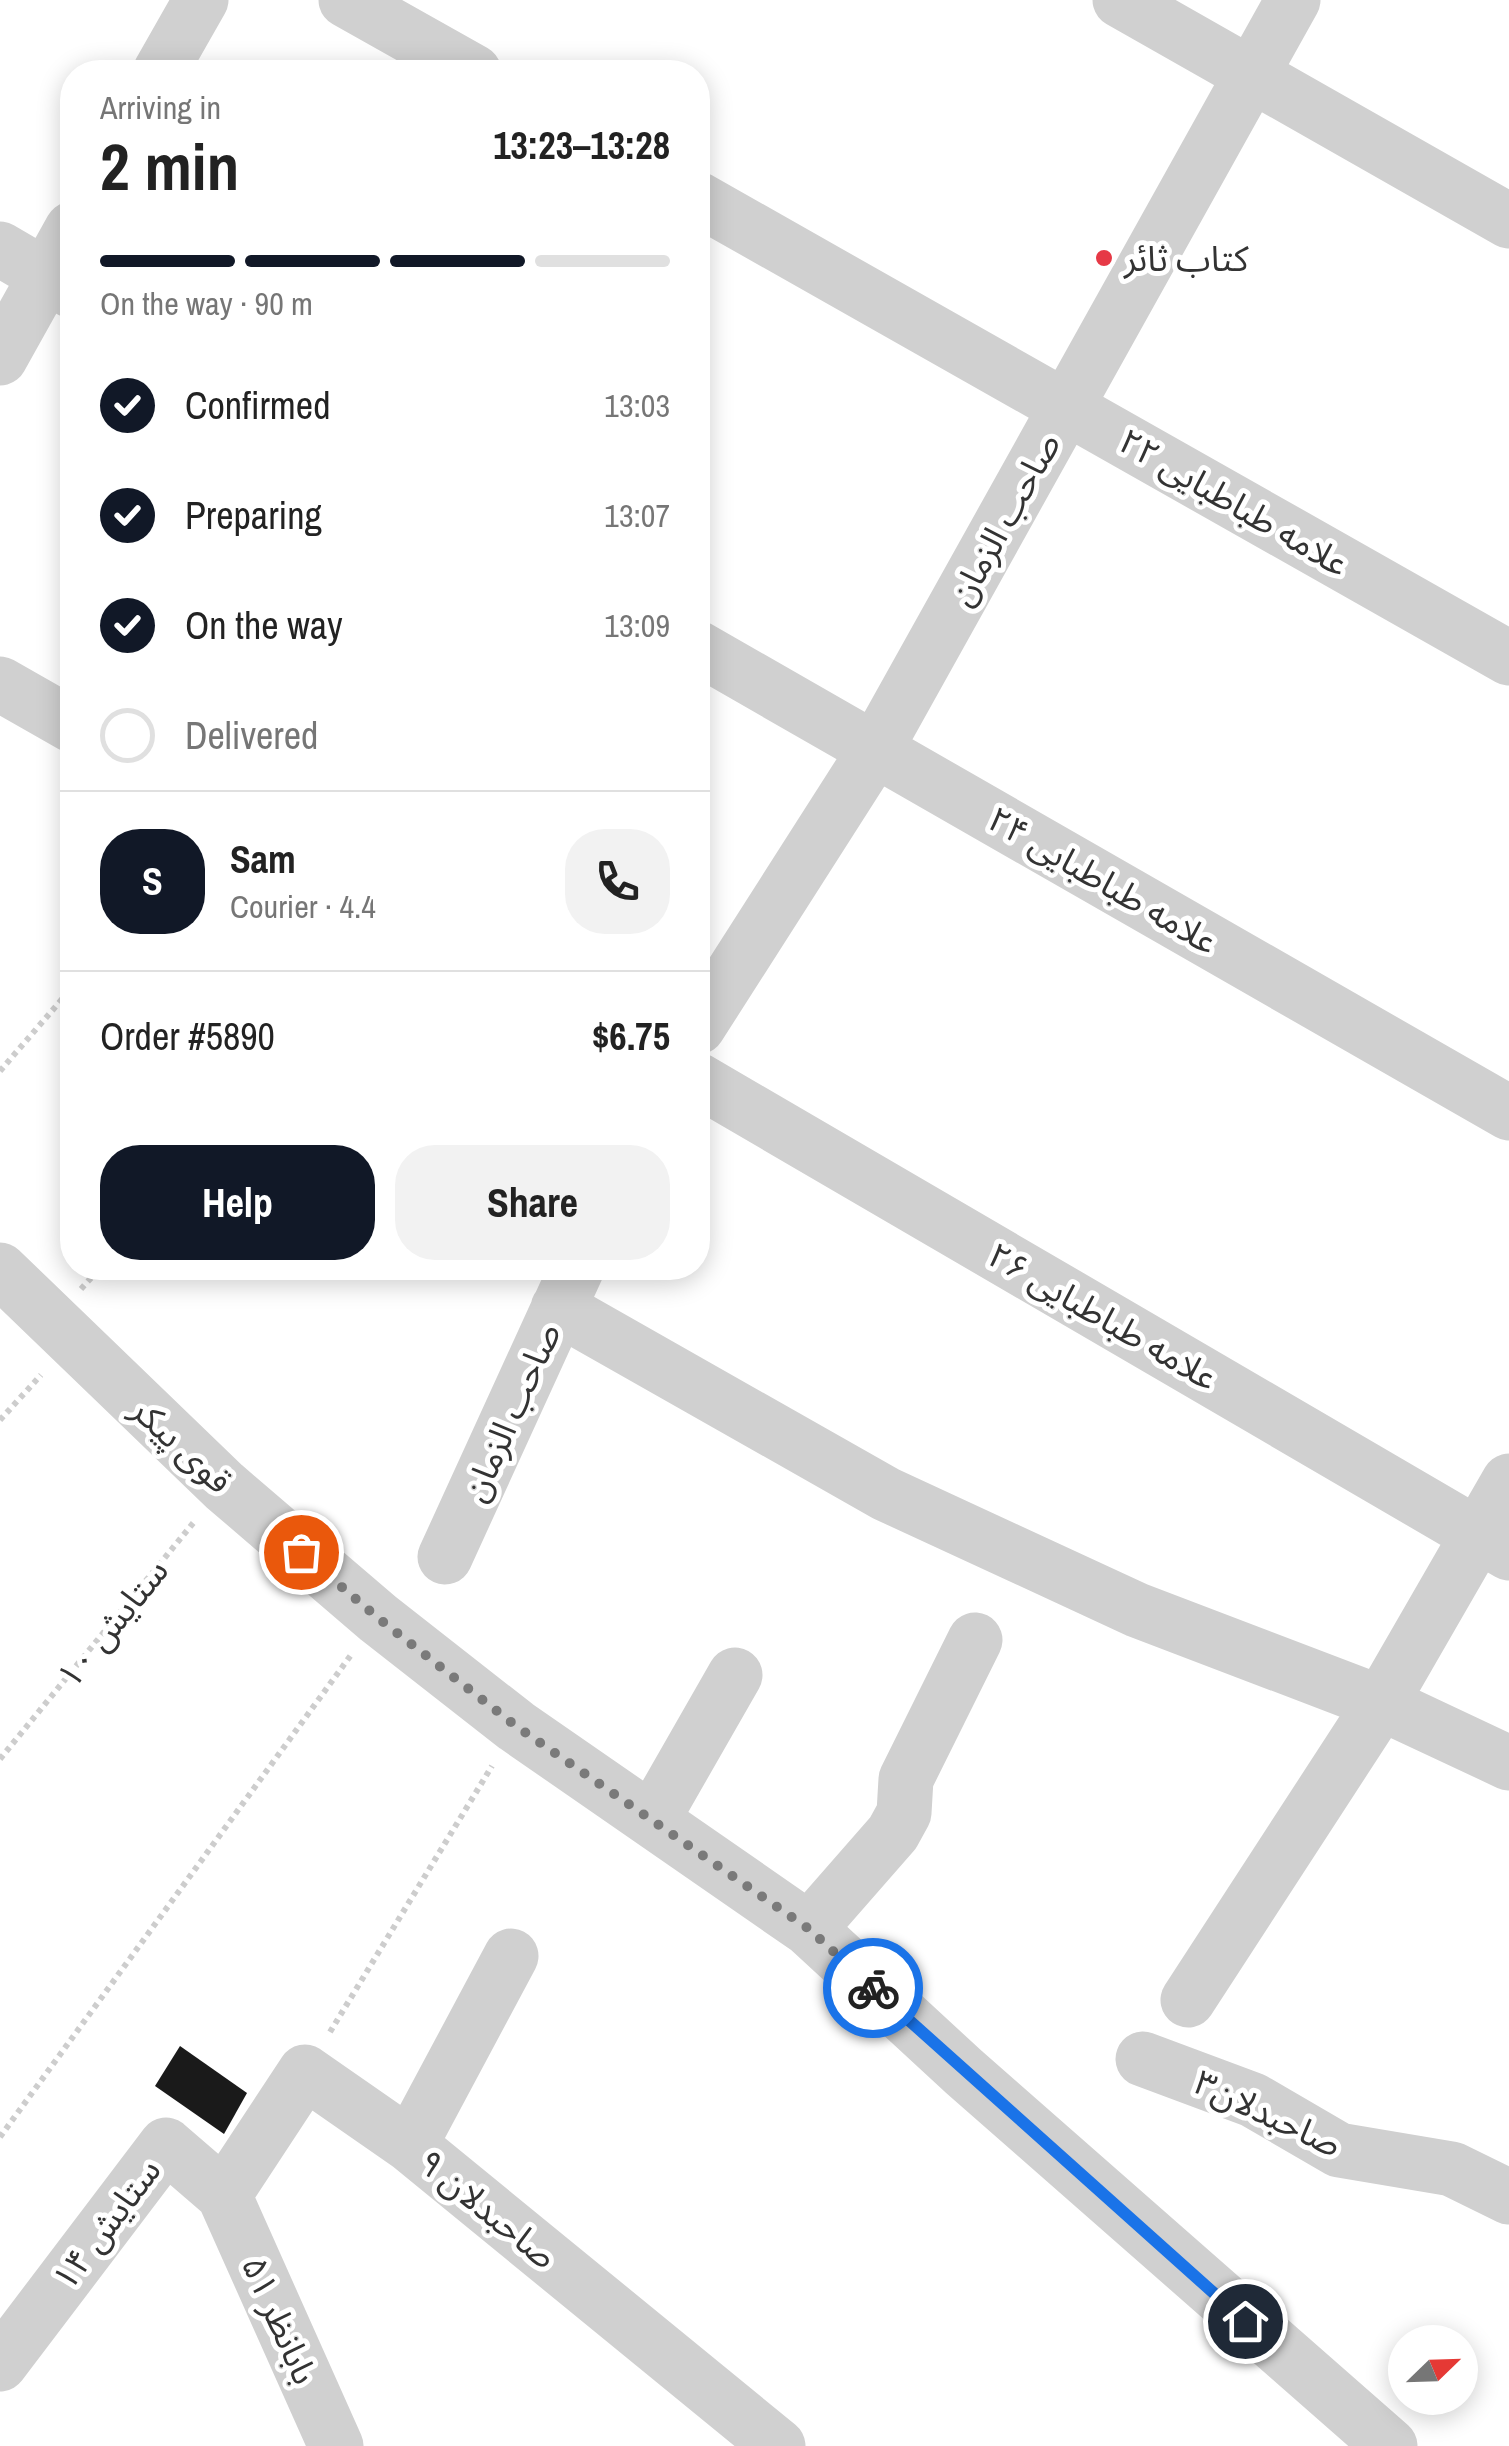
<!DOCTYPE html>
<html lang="en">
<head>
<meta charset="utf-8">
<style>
  :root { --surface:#fff; --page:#f2f2f2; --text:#222; --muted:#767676; --line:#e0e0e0; --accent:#111827 }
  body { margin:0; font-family:"Archivo Narrow","Noto Sans Arabic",sans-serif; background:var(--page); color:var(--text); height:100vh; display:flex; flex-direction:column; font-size:38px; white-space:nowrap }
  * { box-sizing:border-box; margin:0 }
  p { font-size:32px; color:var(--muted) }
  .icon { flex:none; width:55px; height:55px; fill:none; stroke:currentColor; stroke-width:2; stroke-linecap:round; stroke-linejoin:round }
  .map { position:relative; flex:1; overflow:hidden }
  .sheet { position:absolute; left:60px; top:60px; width:650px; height:1220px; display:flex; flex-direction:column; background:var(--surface); border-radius:40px; box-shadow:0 5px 25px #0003 }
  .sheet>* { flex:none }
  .needle { width:65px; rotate:67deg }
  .fabs { position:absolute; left:1388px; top:2325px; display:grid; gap:20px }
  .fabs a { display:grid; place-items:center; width:90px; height:90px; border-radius:50%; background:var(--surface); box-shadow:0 5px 25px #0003; font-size:50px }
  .pin { position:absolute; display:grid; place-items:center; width:85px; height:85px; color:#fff; margin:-42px; border:5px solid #fff; border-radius:50%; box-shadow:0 2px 10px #0007 }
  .courier { position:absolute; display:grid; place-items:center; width:100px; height:100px; margin:-50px; border:8px solid #1a73e8; border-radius:50%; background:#fff; color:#222; box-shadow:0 2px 12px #0007 }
  .head em { font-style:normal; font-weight:800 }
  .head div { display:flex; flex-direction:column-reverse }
  .head { display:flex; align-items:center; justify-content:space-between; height:170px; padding:0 40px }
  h1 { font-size:65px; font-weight:800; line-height:75px }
  .bar { display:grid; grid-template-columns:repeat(4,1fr); gap:15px 10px; align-content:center; height:120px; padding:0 40px }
  .bar i { height:12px; border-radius:8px; background:var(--line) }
  .bar .selected { background:var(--accent) }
  .bar p { grid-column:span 4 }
  .line { display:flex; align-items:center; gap:25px; padding:0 40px; border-top:2px solid var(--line) }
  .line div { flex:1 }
  .round { display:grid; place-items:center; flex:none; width:105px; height:105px; border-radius:40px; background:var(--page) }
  ol { padding:0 40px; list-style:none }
  li { display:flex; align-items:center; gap:30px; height:110px }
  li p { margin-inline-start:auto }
  li .icon { padding:10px; border-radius:50%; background:var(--accent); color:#fff; stroke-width:4 }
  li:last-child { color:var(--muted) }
  li i { width:55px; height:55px; border:5px solid var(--line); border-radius:50% }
  .primary-button { display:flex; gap:20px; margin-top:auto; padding:20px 40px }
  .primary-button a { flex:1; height:115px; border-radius:40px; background:var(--accent); color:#fff; font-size:40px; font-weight:800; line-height:115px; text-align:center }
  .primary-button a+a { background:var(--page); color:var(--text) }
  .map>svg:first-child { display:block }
  .building { fill:#1a1a1a }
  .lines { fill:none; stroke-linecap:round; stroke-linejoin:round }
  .path { stroke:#cdcdcd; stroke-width:6; stroke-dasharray:5 5; stroke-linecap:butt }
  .minor { stroke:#d0d0d0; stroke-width:55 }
  .done { stroke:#7a7a7a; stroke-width:10; stroke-dasharray:0 18 }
  .route { stroke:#1a73e8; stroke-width:12 }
  .poi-dot { fill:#e63946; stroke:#fff; stroke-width:4 }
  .labels { text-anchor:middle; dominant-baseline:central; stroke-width:10; stroke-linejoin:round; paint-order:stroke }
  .poi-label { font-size:35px; fill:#333; stroke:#fff; text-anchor:start }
  .street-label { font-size:35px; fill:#333; stroke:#fff }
</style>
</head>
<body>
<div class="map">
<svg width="1509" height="2446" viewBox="0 0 1509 2446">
  <rect width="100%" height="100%" fill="#fff"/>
  <path class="building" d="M180,2046L247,2093L224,2134L155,2086Z"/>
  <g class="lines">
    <path class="path" d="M0,1071L63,998
      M81,1289L100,1268
      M0,1420L41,1375
      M0,1759L194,1522
      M330,2032L492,1766
      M0,2137L351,1655"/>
    <path class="minor" d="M346,0L474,72
      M1120,0L1509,221
      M160,72L201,0
      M698,199L1509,658
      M0,249L72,291
      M0,358L72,229
      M698,648L1509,1113
      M0,684L72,725
      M698,1027L875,750L1293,0
      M698,1080L1509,1553
      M0,1270L224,1486L378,1618L516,1726L809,1929L964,2072L1390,2446
      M558,1308L886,1494L1137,1610L1381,1703L1509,1763
      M445,1557L577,1268
      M652,1820L735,1675
      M809,1929L893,1833L904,1813L906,1779L975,1640
      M1188,2000L1381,1703L1509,1481
      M1143,2059L1253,2100L1339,2150L1452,2169L1509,2197
      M410,2145L511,1956
      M224,2195L305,2072L410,2145L778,2446
      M0,2364L166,2145L224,2195L336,2446"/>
  </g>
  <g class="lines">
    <path class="done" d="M301,1552L378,1618L516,1726L809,1929L873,1988"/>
    <path class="route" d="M873,1988L1245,2321"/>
  </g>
  <circle class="poi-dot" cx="1104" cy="258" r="10"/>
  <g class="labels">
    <g class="poi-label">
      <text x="1124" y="258">کتاب ثائر</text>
    </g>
    <g class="street-label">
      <text transform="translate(1234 502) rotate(30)">علامه طباطبایی ۲۲</text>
      <text transform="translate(1004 519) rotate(-61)">صاحب الزمان</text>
      <text transform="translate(1103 880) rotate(30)">علامه طباطبایی ۲۴</text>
      <text transform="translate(1103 1316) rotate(30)">علامه طباطبایی ۲۶</text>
      <text transform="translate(511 1412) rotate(-66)">صاحب الزمان</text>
      <text transform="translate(182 1445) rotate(43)">قوی پیکر</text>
      <text transform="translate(112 1623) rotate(-51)">ستایش ۱۰</text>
      <text transform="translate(1268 2113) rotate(25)">صاحبدلان۳</text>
      <text transform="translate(488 2209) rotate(39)">صاحبدلان ۹</text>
      <text transform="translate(106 2224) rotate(-53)">ستایش ۱۴</text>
      <text transform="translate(280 2320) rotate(66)">بابانظر ۵۱</text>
    </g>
  </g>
</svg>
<div class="fabs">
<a><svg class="needle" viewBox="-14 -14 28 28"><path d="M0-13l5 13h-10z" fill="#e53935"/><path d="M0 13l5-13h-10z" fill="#767676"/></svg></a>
</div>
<div class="pin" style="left:301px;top:1552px;background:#ea580c"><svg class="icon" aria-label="bag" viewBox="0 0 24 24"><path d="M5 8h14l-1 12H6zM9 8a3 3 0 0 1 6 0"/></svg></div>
<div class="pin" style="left:1245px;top:2321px;background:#1f2937"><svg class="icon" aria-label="home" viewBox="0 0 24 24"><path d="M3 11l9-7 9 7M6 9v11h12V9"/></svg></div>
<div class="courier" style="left:873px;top:1988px"><svg class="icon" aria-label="bike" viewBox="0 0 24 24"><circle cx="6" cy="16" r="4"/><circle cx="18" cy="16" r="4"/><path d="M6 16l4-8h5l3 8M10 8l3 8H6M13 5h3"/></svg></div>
<section class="sheet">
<div class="head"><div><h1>2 min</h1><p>Arriving in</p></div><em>13:23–13:28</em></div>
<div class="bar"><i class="selected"></i><i class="selected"></i><i class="selected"></i><i></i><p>On the way · 90 m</p></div>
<ol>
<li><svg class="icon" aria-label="check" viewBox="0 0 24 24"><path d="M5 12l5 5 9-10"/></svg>Confirmed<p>13:03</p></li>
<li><svg class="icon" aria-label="check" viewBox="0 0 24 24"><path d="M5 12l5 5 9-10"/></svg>Preparing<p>13:07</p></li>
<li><svg class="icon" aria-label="check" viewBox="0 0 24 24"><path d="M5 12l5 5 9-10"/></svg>On the way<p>13:09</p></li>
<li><i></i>Delivered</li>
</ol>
<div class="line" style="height:180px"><b class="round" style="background:var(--accent);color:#fff">S</b><div><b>Sam</b><p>Courier · 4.4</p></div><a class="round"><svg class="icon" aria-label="phone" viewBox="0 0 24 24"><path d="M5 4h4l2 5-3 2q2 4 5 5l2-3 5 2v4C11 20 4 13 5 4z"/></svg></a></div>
<div class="line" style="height:130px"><div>Order #5890</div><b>$6.75</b></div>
<div class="primary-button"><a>Help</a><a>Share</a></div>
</section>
</div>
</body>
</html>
